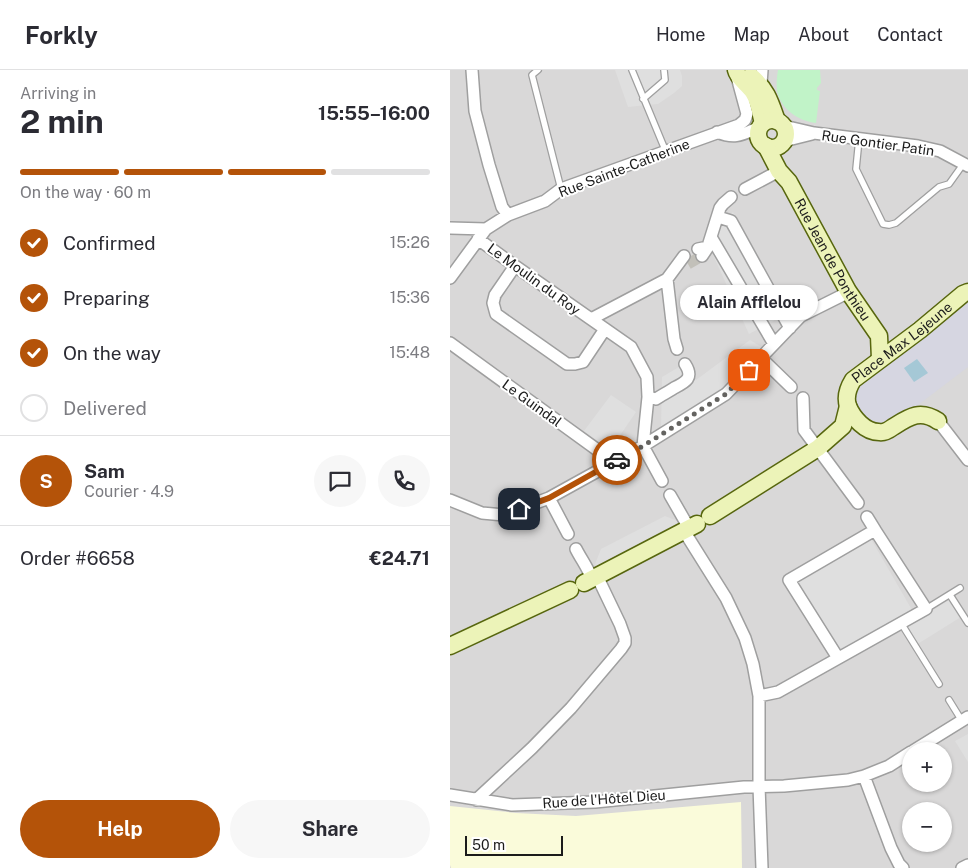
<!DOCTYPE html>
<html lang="en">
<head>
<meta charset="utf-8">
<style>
  :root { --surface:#fff; --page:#f7f7f7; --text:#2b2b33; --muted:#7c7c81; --line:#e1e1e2; --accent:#b45309 }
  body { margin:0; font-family:"Public Sans",sans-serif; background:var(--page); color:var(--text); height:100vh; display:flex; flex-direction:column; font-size:19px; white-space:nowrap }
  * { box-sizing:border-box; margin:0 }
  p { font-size:16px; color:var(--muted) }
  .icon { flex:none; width:28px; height:28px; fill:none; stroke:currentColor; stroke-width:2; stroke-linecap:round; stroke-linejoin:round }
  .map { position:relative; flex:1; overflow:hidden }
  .sheet { display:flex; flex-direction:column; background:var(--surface); width:450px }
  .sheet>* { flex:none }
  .fabs { position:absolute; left:452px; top:672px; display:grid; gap:10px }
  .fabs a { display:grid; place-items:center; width:50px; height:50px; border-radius:50%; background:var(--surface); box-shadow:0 1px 4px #0004; font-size:25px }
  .scale { position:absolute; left:15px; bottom:12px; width:98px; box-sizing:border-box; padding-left:5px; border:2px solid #1b1b1b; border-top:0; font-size:14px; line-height:18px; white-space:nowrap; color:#1b1b1b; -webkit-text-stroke:4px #fff; paint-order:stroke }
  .pin { position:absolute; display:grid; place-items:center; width:42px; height:42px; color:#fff; margin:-21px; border-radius:10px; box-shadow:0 2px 8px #0006 }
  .courier { position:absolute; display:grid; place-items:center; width:50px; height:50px; margin:-25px; border:4px solid #b45309; border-radius:50%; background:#fff; color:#222; box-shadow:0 1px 6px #0007 }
  .bubble { position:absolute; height:35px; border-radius:18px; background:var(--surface); box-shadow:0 1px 4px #0004; font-size:16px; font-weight:700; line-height:35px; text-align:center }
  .headline em { font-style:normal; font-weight:700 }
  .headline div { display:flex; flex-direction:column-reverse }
  .headline { display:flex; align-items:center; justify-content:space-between; height:85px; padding:0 20px }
  h1 { font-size:32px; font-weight:700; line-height:38px }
  .bar { display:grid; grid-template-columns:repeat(4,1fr); gap:8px 5px; align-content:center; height:60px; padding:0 20px }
  .bar i { height:6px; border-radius:4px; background:var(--line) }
  .bar .active { background:var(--accent) }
  .bar p { grid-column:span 4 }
  .line { display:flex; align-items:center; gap:12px; padding:0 20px; border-top:1px solid var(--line) }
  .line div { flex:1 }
  .round { display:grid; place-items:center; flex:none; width:52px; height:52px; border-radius:26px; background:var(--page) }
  ol { padding:0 20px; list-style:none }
  li { display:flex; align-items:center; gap:15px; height:55px }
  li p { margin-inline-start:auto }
  li .icon { padding:5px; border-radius:50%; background:var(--accent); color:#fff; stroke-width:4 }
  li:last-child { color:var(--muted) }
  li i { width:28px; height:28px; border:2px solid var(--line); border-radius:50% }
  .cta { display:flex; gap:10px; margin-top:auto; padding:10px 20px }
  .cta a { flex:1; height:58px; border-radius:30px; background:var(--accent); color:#fff; font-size:20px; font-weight:700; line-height:58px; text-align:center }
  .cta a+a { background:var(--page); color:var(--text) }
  header { display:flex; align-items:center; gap:30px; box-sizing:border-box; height:70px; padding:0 25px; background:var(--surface); border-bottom:1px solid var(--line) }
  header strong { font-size:24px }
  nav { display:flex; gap:28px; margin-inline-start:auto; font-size:18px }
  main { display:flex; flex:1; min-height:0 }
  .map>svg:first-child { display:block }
  .residential { fill:#d9d8d8; fill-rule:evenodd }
  .education { fill:#fafbda }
  .park { fill:#c1f3c8 }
  .parking { fill:#dfdfdf }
  .plaza { fill:#d6d6e1 }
  .water { fill:#a5c8d6 }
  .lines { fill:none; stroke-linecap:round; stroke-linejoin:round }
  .street-tunnel { stroke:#c2c0b9; stroke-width:11; stroke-dasharray:11 5.5; stroke-linecap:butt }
  .lane-casing { stroke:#9f9f9f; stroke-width:8 }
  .street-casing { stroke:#9f9f9f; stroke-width:14 }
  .secondary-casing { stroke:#57660e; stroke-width:19 }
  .lane { stroke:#fff; stroke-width:5.5 }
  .street { stroke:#fff; stroke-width:11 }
  .secondary { stroke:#ecf3b8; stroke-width:16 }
  .done { stroke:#646360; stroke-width:5; stroke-dasharray:0 9 }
  .route { stroke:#b45309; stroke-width:6 }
  .labels { text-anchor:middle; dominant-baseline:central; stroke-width:4; stroke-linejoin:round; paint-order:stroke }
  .street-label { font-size:14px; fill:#1b1b1b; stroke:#fff }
</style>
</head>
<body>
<header>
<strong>Forkly</strong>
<nav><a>Home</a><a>Map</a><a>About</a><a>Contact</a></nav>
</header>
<main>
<section class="sheet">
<div class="headline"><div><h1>2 min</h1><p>Arriving in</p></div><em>15:55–16:00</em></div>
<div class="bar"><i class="active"></i><i class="active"></i><i class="active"></i><i></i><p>On the way · 60 m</p></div>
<ol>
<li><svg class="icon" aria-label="check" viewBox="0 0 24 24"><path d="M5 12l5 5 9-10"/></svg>Confirmed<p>15:26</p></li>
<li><svg class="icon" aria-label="check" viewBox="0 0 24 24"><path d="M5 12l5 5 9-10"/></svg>Preparing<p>15:36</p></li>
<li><svg class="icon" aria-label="check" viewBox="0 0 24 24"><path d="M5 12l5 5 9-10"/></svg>On the way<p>15:48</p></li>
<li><i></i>Delivered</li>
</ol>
<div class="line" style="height:90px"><b class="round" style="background:var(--accent);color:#fff">S</b><div><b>Sam</b><p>Courier · 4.9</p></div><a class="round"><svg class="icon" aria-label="chat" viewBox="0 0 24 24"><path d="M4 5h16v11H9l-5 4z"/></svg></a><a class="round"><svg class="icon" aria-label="phone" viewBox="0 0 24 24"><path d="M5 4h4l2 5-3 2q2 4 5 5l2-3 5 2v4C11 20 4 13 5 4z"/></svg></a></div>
<div class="line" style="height:65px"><div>Order #6658</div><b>€24.71</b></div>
<div class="cta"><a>Help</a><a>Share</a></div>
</section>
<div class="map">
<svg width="518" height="798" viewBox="0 0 518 798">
  <rect width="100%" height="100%" fill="#ece9e1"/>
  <path class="residential" d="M0,0H518V798H0ZM461,681H494V714H461ZM461,741H494V774H461Z"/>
  <path class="education" d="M291,732L292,798H1L0,795V736L66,743L126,746Z"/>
  <path class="park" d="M328,0H370L371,13L367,18V20L370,21L366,53C348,51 331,39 327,21C326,14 327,6 328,0Z"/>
  <path class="parking" d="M165,0H230L232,6V16L224,23L208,34L178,37Z
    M283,142L340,242L299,264L254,165Z
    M300,270L313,278L271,324L211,359L212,307L229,297L246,310Z
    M161,325L186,342L160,380L134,361Z
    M215,446L230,452L229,456L147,497L145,494L151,479Z
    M421,469L462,540L387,583L346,512Z
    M499,530L511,547L466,575L455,558Z
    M518,664V692L505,671Z"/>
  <path class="plaza" d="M518,229V297L443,354L436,356L418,352L403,332L405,316Z"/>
  <path class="water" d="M467,289L478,303L464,312L454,298Z"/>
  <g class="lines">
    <path class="street-tunnel" d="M238,194L252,186"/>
    <defs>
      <path id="lane" d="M88,0L82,5L111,119
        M182,0L216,82
        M193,29L215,10L214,0
        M409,69L406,99L433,154L439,155L446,153L489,117L499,114L514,93
        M500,525L518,553
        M476,539L510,518
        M451,553L489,614
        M499,630L512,651"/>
      <path id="street" d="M22,0L25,41L39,95L52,137L58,145
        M311,14L312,0
        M334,56L364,63L468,76L490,81L518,96
        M267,62C286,70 293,64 310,57
        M334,71L362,64
        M295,119L329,101
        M268,147L281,151L340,258
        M0,158L36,159
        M261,167L324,274
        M28,169L65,196L181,277L197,307L198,327L193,376
        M259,173L270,138L273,134L281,127
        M248,179L258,177L252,186
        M65,196L45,225L43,233L46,244L117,294H125L133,292L155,259
        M0,208L36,159L58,145L95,131L111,119L289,55L295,50L297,44L287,7
        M217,209L224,269L227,279
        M141,249L217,209L234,186
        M0,273L164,392
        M311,288L341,317
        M198,327L206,329C212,325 218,322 224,318C236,312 244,308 235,294
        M353,328L354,360L408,433
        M488,351L518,390
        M193,376L212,411
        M220,425L239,458
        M99,428L118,464
        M0,430L32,443L54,445L99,428L193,376L276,324L351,246L393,225L398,221
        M417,447L425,460
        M234,461L276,528L295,568L303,594L309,626V716L312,798
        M126,479C131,489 138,498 142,509
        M309,626L328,622L476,539L425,460L339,510L388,588
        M463,681L518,647
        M414,706L441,778L449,794L453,798
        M0,725L62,735L145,732L294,717L334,716L398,710L414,706L439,696L461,682
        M26,730L82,678L121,638L171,579L175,573V568L170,554L147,506
        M512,798L518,795"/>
      <g id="secondary">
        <path d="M286,0C288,9 298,14 303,22C309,31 310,43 313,53"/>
        <path d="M301,6C317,20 320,31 327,51"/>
        <circle cx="322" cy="64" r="14"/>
        <path id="s1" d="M316,76L329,101L339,112L398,221L429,266L430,289"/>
        <path id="s2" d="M488,351C470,339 459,347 443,357C439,360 434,363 429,362C415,362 403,348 398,336C395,327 398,318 403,310L470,260L513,224L518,222"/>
        <path d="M260,446L368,378L393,356L398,336"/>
        <path d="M134,513L247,454"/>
        <path d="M0,576L120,520"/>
      </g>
    </defs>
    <use href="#lane" class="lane-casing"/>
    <use href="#street" class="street-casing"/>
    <use href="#secondary" class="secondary-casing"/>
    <use href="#lane" class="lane"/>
    <use href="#street" class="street"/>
    <use href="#secondary" class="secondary"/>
  </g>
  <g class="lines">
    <path class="done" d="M167,390L193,376L276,324L299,300"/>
    <path class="route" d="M69,439L99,428L167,390"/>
  </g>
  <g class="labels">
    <g class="street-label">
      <text transform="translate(428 73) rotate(8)">Rue Gontier Patin</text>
      <text transform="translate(174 98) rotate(-21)">Rue Sainte-Catherine</text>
      <text stroke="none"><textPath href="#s1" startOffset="132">Rue Jean de Ponthieu</textPath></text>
      <text transform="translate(84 209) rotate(36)">Le Moulin du Roy</text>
      <text stroke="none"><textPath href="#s2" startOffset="196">Place Max Lejeune</textPath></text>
      <text transform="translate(82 333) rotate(36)">Le Guindal</text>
      <text transform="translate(154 729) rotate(-4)">Rue de l'Hôtel Dieu</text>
    </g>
  </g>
</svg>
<div class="fabs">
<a>+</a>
<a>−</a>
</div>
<div class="scale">50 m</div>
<div class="pin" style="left:299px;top:300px;background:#ea580c"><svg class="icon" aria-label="bag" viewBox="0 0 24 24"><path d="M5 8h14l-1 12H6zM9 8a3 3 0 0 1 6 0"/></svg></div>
<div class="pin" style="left:69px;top:439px;background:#1f2937"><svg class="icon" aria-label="home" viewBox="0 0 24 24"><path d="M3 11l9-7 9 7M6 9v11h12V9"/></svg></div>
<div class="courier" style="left:167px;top:390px"><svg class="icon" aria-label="car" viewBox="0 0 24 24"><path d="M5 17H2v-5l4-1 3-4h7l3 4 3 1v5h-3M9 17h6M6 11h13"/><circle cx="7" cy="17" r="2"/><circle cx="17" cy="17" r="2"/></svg></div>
<div class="bubble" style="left:230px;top:215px;width:138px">Alain Afflelou</div>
</div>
</main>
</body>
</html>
